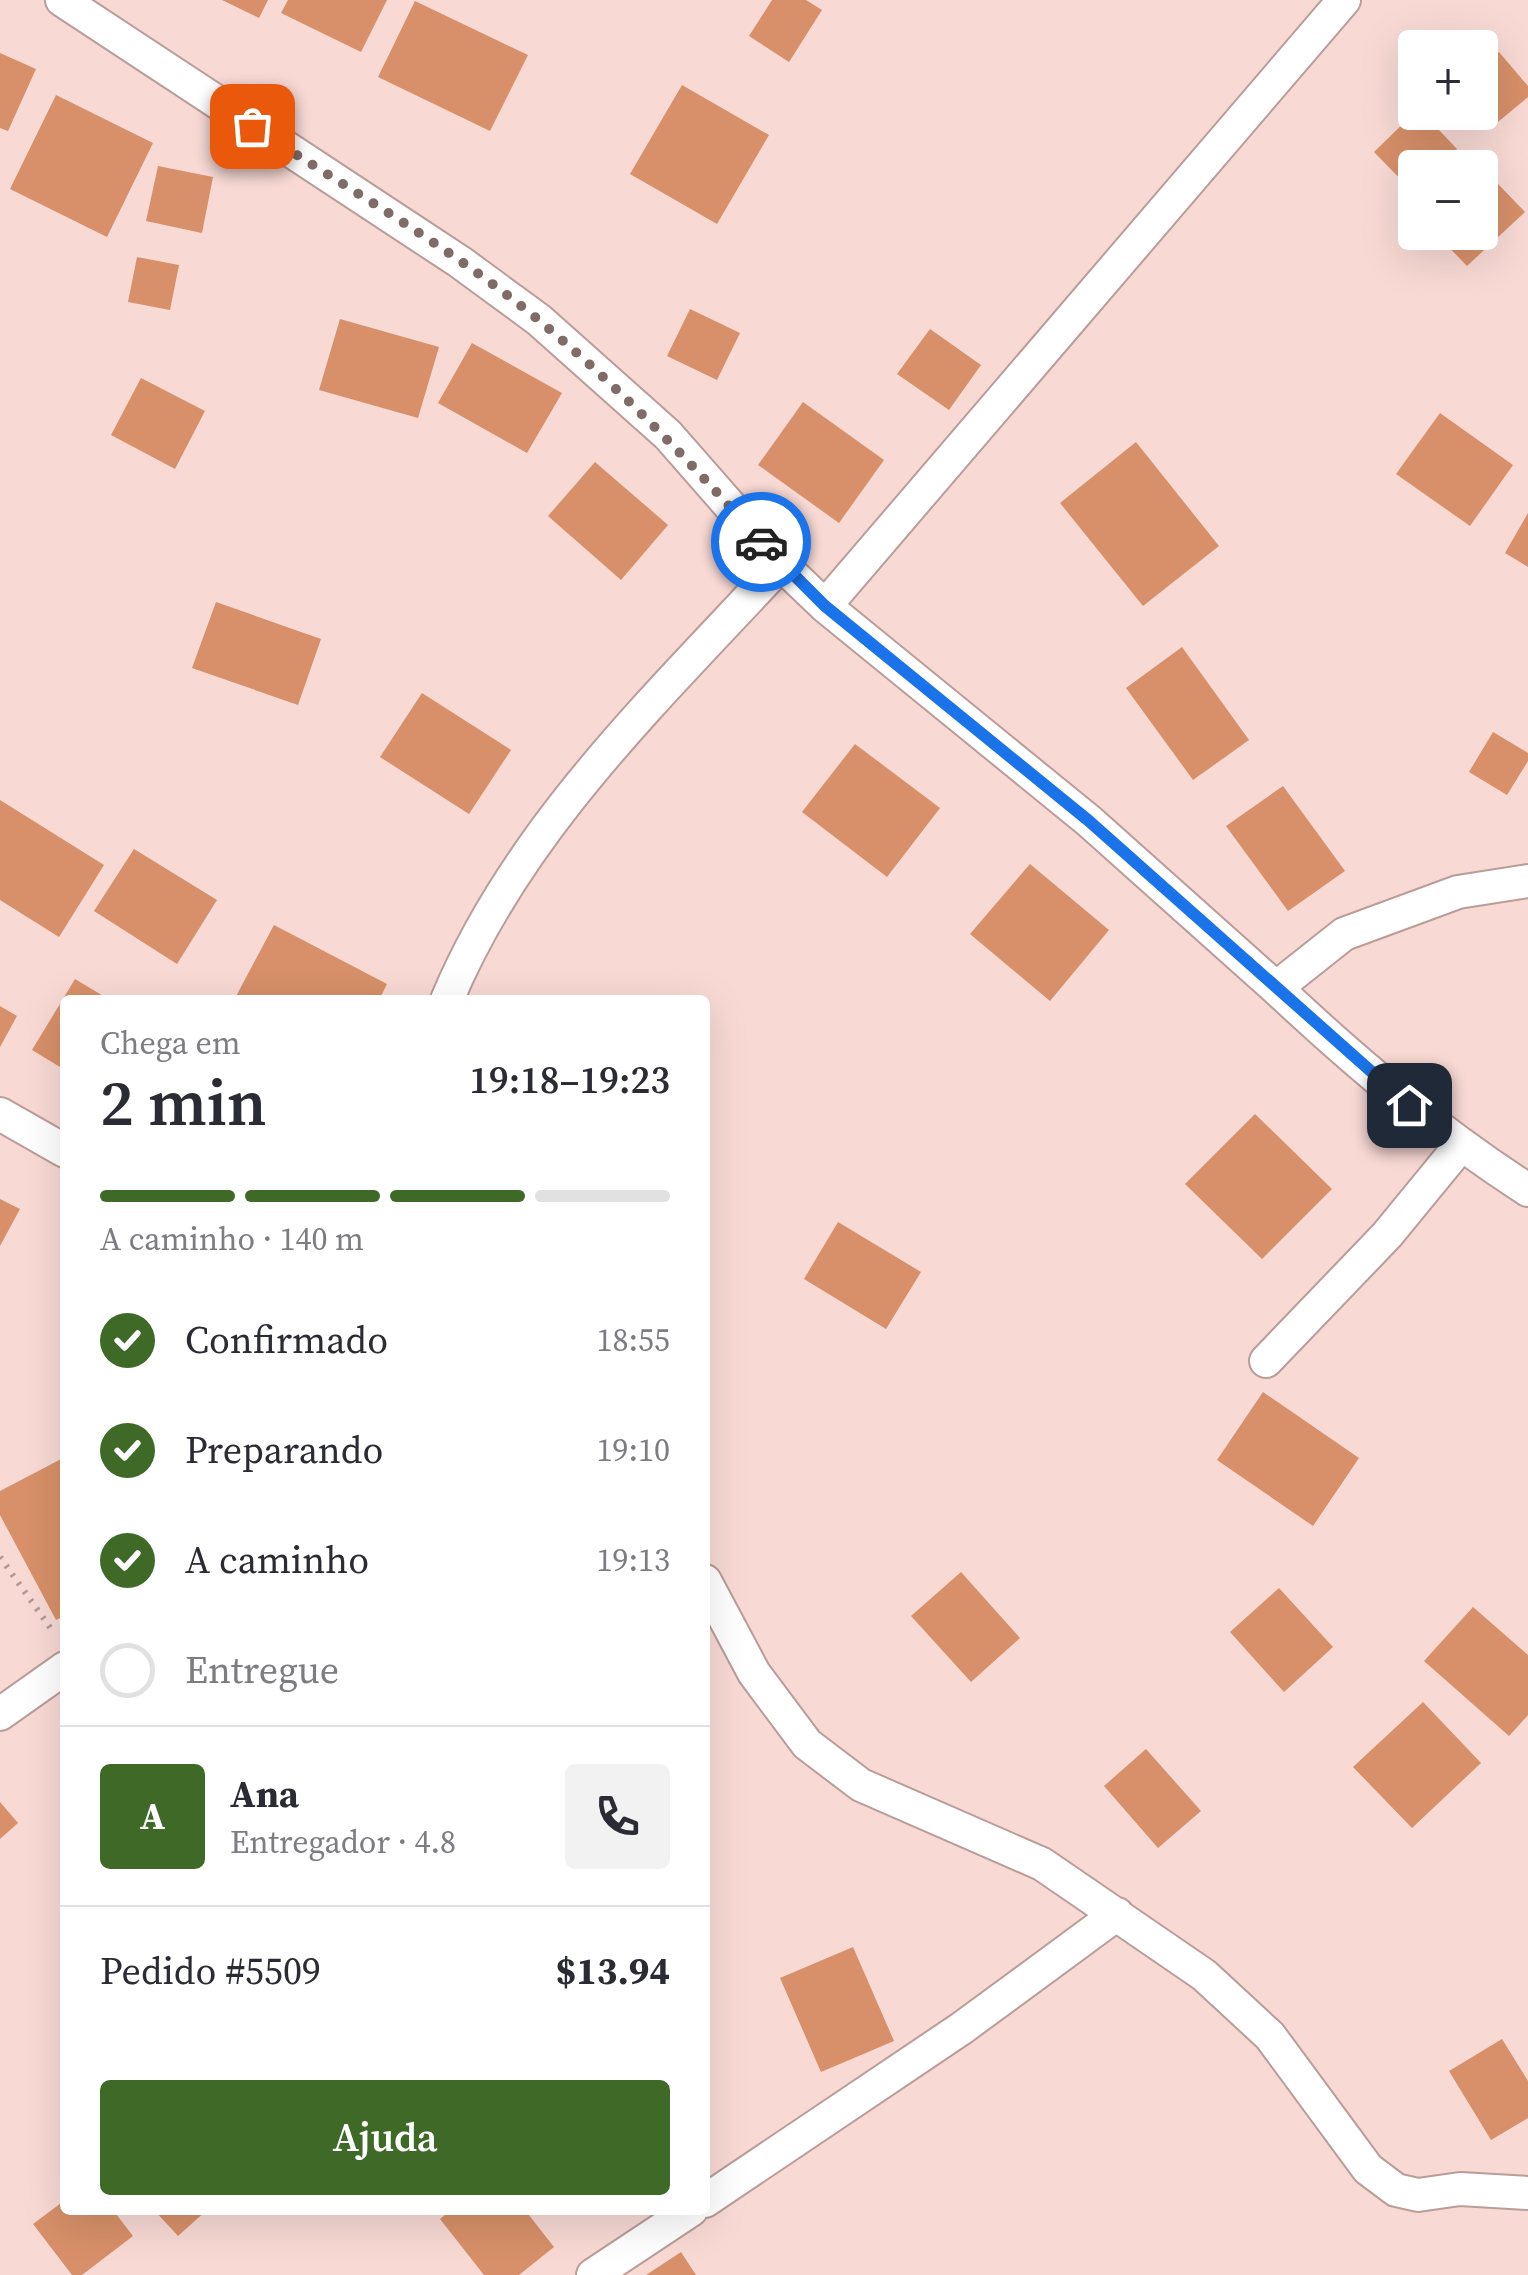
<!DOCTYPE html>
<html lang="pt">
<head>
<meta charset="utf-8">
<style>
  :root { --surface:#fff; --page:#f2f2f3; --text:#2b2b33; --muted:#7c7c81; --line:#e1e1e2; --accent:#3e6926 }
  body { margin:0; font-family:"Source Serif 4",serif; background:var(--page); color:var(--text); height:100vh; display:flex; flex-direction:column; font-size:38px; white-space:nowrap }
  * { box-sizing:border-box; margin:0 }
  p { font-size:32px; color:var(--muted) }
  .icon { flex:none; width:55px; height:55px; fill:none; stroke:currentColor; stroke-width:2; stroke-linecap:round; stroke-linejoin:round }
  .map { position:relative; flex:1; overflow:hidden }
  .panel { position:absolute; left:60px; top:995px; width:650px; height:1220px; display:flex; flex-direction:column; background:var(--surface); border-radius:10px; box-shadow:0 10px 40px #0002 }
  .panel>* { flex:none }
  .fabs { position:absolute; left:1398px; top:30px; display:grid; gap:20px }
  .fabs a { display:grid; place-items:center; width:100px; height:100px; border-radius:10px; background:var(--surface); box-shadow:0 10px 40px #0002; font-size:50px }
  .pin { position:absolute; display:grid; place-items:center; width:85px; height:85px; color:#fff; margin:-42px; border-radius:20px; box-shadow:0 5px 15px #0006 }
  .courier { position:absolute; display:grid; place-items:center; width:100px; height:100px; margin:-50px; border:8px solid #1a73e8; border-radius:50%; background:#fff; color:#222; box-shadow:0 2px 12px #0007 }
  .overview em { font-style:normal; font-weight:600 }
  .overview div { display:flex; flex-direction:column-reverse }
  .overview { display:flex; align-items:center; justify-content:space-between; height:170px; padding:0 40px }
  h1 { font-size:65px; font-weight:600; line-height:75px }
  .bar { display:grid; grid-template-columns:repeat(4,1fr); gap:15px 10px; align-content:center; height:120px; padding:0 40px }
  .bar i { height:12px; border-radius:8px; background:var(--line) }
  .bar .selected { background:var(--accent) }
  .bar p { grid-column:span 4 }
  .line { display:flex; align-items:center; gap:25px; padding:0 40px; border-top:2px solid var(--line) }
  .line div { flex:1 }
  .round { display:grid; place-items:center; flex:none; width:105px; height:105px; border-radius:10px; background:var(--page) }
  ol { padding:0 40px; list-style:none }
  li { display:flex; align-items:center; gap:30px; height:110px }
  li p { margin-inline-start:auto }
  li .icon { padding:10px; border-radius:50%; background:var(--accent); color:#fff; stroke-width:4 }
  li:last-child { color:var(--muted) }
  li i { width:55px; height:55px; border:5px solid var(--line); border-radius:50% }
  .action { display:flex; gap:20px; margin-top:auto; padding:20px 40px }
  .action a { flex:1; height:115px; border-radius:10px; background:var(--accent); color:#fff; font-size:40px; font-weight:600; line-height:115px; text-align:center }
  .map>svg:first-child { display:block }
  .building { fill:#d79069 }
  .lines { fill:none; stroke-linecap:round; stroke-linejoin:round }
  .street-casing { stroke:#ba9c98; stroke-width:36 }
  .path { stroke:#b19995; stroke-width:6; stroke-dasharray:2.5 8; stroke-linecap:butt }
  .street { stroke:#fff; stroke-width:32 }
  .done { stroke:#7f6c69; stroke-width:10; stroke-dasharray:0 18 }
  .route { stroke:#1a73e8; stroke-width:12 }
</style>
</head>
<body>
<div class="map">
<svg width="1528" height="2275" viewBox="0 0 1528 2275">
  <rect width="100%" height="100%" fill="#f8d9d4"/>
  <path class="building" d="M222,0H268L259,18Z
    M288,0H387L361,52L281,13Z
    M772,0H806L822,10L789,62L749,36Z
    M415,1L528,55L490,131L378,77Z
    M1499,52L1528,86V97L1498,122L1480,101V67Z
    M0,53L36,69L8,131L0,128Z
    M682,85L769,135L717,224L630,174Z
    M56,95L153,143L107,237L10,189Z
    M1415,112H1422L1457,149L1437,168H1415L1412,191L1374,152Z
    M1474,159L1525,212L1467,266L1434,232H1480V168H1464Z
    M158,166L213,177L202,233L146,221Z
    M137,257L179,265L170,310L128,302Z
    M690,309L740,333L717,380L667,356Z
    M340,319L439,347L418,418L319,390Z
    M930,329L981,365L949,410L897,374Z
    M472,343L562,393L527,453L438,403Z
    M141,378L205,411L175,469L111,435Z
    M803,402L884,460L839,523L758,465Z
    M1440,413L1513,465L1470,526L1396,474Z
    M1136,442L1219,546L1143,606L1060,503Z
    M595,462L668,525L621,580L548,516Z
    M1528,513V567L1505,553Z
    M216,602L321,639L298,705L192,668Z
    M1182,647L1249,740L1193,780L1126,688Z
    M422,693L511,750L469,814L380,757Z
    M1493,732L1528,753V761L1507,795L1469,772Z
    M855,744L940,808L887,877L802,812Z
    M1283,786L1345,871L1288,911L1226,826Z
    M0,800L104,865L59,937L0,900Z
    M134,849L217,900L177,964L94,911Z
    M1030,864L1109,930L1050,1001L970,934Z
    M274,925L387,984L379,1000H234Z
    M75,979L110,1000H65V1070L32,1050Z
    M0,1006L17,1016L0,1047Z
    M1255,1114L1332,1189L1262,1259L1185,1184Z
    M0,1199L20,1209L0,1246Z
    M838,1222L921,1272L886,1329L804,1279Z
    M1263,1392L1359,1458L1313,1526L1217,1460Z
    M65,1457V1616L56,1620L0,1515V1491Z
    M961,1572L1020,1638L971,1682L911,1616Z
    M1279,1588L1333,1647L1284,1692L1230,1632Z
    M1473,1607L1528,1655V1715L1509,1736L1424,1661Z
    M1423,1702L1481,1763L1412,1828L1353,1767Z
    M1146,1749L1201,1811L1158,1848L1104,1786Z
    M0,1802L18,1823L0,1839Z
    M853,1947L894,2041L821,2072L780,1978Z
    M1502,2039L1528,2081V2118L1491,2140L1449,2071Z
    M65,2200V2210H113L133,2236L82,2275H72L33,2224Z
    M154,2210H207L178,2236Z
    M451,2210H525L554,2247L519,2275H484L440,2219Z
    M681,2252L696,2275H646Z"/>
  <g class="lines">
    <defs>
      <path id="street" d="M62,0L460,262L539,320L668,435L781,564L825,606L1089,821L1276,988L1344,934L1458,892L1528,881
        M825,606L1344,0
        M1276,988C1355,1062 1436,1131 1528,1190
        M447,1000C518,829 658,697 781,564
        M0,1114L65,1151
        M1266,1361L1387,1235L1460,1146
        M705,1581L754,1673L807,1744L861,1785L1042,1864L1204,1975L1270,2036L1368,2169L1396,2190L1418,2195L1460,2189L1528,2193
        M0,1714L65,1668
        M705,2201L962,2028L1117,1914
        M593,2275L691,2210"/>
    </defs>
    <use href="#street" class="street-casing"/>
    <path class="path" d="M0,1557L54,1633"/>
    <use href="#street" class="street"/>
  </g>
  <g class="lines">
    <path class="done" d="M252,126C348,189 452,248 541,322C623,391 691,462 761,542"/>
    <path class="route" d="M761,542L825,606L1089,821L1409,1105"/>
  </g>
</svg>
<div class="fabs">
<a>+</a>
<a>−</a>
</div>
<div class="pin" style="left:252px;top:126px;background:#ea580c"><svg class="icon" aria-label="bag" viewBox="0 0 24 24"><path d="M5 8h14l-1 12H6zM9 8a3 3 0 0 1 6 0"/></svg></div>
<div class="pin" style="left:1409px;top:1105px;background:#1f2937"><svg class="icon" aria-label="home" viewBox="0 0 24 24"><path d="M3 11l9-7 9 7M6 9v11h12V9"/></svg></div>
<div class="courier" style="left:761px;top:542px"><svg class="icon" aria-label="car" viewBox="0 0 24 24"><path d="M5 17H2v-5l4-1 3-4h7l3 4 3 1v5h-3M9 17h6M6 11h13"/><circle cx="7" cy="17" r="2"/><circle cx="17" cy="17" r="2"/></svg></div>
<section class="panel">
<div class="overview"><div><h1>2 min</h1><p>Chega em</p></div><em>19:18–19:23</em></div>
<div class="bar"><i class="selected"></i><i class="selected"></i><i class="selected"></i><i></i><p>A caminho · 140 m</p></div>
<ol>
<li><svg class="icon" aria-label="check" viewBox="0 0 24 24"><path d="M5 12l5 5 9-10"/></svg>Confirmado<p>18:55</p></li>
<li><svg class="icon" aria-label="check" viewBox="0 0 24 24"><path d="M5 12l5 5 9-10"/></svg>Preparando<p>19:10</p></li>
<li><svg class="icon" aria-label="check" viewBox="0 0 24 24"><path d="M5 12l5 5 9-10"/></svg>A caminho<p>19:13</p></li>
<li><i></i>Entregue</li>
</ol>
<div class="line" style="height:180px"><b class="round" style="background:var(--accent);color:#fff">A</b><div><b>Ana</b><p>Entregador · 4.8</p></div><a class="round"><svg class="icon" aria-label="phone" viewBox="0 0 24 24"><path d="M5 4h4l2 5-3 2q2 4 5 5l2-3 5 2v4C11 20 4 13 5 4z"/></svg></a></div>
<div class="line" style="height:130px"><div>Pedido #5509</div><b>$13.94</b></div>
<div class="action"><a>Ajuda</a></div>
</section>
</div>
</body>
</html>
